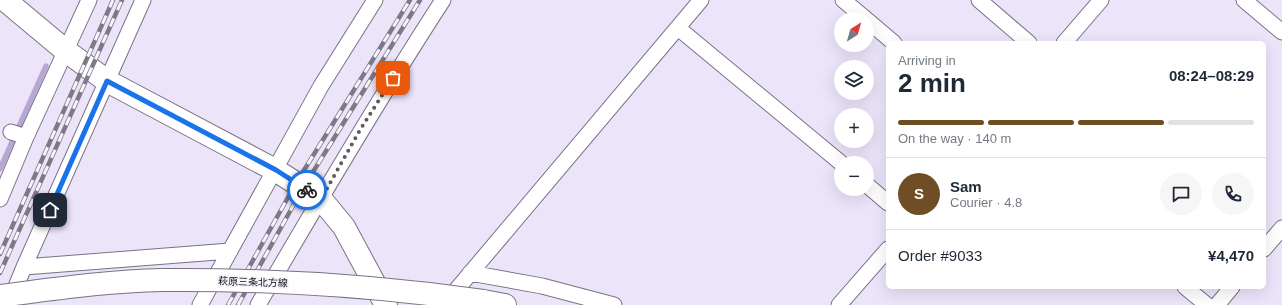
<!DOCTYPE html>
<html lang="en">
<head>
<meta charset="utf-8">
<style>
  :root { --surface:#fff; --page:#f6f6f7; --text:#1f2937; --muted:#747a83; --line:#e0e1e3; --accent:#6f4e25 }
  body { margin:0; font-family:Arial,"Noto Sans JP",sans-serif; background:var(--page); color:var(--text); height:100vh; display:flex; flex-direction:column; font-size:15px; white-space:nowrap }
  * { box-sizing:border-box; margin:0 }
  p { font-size:13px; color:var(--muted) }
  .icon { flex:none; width:22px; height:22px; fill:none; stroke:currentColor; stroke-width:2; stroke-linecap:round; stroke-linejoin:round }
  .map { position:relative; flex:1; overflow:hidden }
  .details { position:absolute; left:886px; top:41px; width:380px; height:248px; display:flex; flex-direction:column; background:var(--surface); border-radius:6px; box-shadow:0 4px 16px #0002 }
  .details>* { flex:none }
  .needle { width:26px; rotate:37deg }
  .controls { position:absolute; left:834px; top:12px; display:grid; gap:8px }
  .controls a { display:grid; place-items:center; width:40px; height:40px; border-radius:50%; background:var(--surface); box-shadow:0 4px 16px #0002; font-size:20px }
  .pin { position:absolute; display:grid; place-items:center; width:34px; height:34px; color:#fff; margin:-17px; border-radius:8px; box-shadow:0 2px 6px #0006 }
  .courier { position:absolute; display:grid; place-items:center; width:40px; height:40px; margin:-20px; border:3px solid #1a73e8; border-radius:50%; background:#fff; color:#222; box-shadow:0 1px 5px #0007 }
  .head em { font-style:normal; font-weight:800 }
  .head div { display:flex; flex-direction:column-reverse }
  .head { display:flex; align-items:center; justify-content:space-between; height:68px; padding:0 12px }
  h1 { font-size:26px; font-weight:800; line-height:30px }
  .bar { display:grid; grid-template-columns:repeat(4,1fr); gap:6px 4px; align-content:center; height:48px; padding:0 12px }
  .bar i { height:5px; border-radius:3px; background:var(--line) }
  .bar .selected { background:var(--accent) }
  .bar p { grid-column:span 4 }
  .line { display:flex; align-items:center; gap:10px; padding:0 12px; border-top:1px solid var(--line) }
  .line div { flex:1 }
  .round { display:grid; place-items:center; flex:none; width:42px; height:42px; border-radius:21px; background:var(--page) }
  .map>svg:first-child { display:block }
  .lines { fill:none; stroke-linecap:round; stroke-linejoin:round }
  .stream { stroke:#b8a7d4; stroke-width:5.5 }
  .street-casing { stroke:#787284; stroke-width:17 }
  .secondary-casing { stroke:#787284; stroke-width:24 }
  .street { stroke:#fff; stroke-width:15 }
  .secondary { stroke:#fff; stroke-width:22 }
  .rail-casing { stroke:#7e7987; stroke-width:4.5 }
  .rail { stroke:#f7f4fc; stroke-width:3; stroke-dasharray:9; stroke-linecap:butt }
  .secondary-bridge-casing { stroke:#787284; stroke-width:24; stroke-linecap:butt }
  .secondary-bridge { stroke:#fff; stroke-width:22 }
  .done { stroke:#5e5a65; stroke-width:4; stroke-dasharray:0 7.2 }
  .route { stroke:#1a73e8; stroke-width:5 }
  .labels { text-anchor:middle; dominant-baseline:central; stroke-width:3.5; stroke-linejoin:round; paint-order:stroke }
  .street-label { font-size:10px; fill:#120f16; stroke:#f7f4fc }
</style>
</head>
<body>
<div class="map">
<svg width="1282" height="305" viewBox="0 0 1282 305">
  <rect width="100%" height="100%" fill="#ece4f9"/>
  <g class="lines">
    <path class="stream" d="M0,169L46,66"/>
    <defs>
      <path id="street" d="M143,0L24,267L230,251
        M843,0L866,19
        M979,0L1029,43
        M1244,0L1282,32
        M867,20L894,43
        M678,28L841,163
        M1064,43L1101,0
        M11,132L26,137
        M867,185L888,203
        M0,199L26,137L89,0
        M1264,249L1282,228
        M470,273L542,286L614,305
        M1185,287L1207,305
        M10,301L24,267
        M446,302L701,0
        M200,305L321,86L375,0
        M258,305C318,202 378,100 443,0
        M839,305L888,249
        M1217,305L1232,287"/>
      <path id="secondary" d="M5,0L66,51L107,81L275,170L321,199L344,227L386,305
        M483,301L505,305"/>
    </defs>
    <use href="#street" class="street-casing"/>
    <use href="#secondary" class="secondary-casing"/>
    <use href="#street" class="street"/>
    <use href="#secondary" class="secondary"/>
    <defs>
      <path id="rail" d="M0,254L113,0
        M0,273L122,0
        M228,305L296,183L410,0
        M238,305L303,188L420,0"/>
    </defs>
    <use href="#rail" class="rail-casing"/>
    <use href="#rail" class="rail"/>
    <defs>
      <path id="secondary-bridge" d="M0,296C54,289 108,281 163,280C270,279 377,286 483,301"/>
    </defs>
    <use href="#secondary-bridge" class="secondary-bridge-casing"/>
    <use href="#secondary-bridge" class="secondary-bridge"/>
  </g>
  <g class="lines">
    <path class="done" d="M307,190L321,199L360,130L393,78"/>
    <path class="route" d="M50,210L107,81L276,170L307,190"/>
  </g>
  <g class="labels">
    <g class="street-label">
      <text transform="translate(253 282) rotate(2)">萩原三条北方線</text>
    </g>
  </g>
</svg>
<div class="controls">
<a><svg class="needle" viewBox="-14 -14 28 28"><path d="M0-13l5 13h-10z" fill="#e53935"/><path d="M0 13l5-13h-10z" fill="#747a83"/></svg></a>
<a><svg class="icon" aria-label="layers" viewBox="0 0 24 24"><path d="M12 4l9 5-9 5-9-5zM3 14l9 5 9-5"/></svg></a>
<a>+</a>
<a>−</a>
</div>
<div class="pin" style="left:393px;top:78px;background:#ea580c"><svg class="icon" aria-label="bag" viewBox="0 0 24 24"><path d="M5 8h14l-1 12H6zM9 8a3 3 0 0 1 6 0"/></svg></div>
<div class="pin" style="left:50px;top:210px;background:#1f2937"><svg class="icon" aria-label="home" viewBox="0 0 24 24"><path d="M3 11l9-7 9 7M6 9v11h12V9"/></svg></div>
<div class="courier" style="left:307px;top:190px"><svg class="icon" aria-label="bike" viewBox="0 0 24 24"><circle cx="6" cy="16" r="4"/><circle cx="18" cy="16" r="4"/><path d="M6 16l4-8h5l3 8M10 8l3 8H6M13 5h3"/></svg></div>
<section class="details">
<div class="head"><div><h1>2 min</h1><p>Arriving in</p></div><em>08:24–08:29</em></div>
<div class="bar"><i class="selected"></i><i class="selected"></i><i class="selected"></i><i></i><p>On the way · 140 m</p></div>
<div class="line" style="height:72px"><b class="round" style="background:var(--accent);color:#fff">S</b><div><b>Sam</b><p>Courier · 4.8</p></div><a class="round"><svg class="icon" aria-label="chat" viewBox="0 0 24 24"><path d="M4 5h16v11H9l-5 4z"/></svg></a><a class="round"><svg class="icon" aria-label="phone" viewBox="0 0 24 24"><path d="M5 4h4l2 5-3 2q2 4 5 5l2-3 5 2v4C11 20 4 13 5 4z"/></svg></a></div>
<div class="line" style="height:52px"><div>Order #9033</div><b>¥4,470</b></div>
</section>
</div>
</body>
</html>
